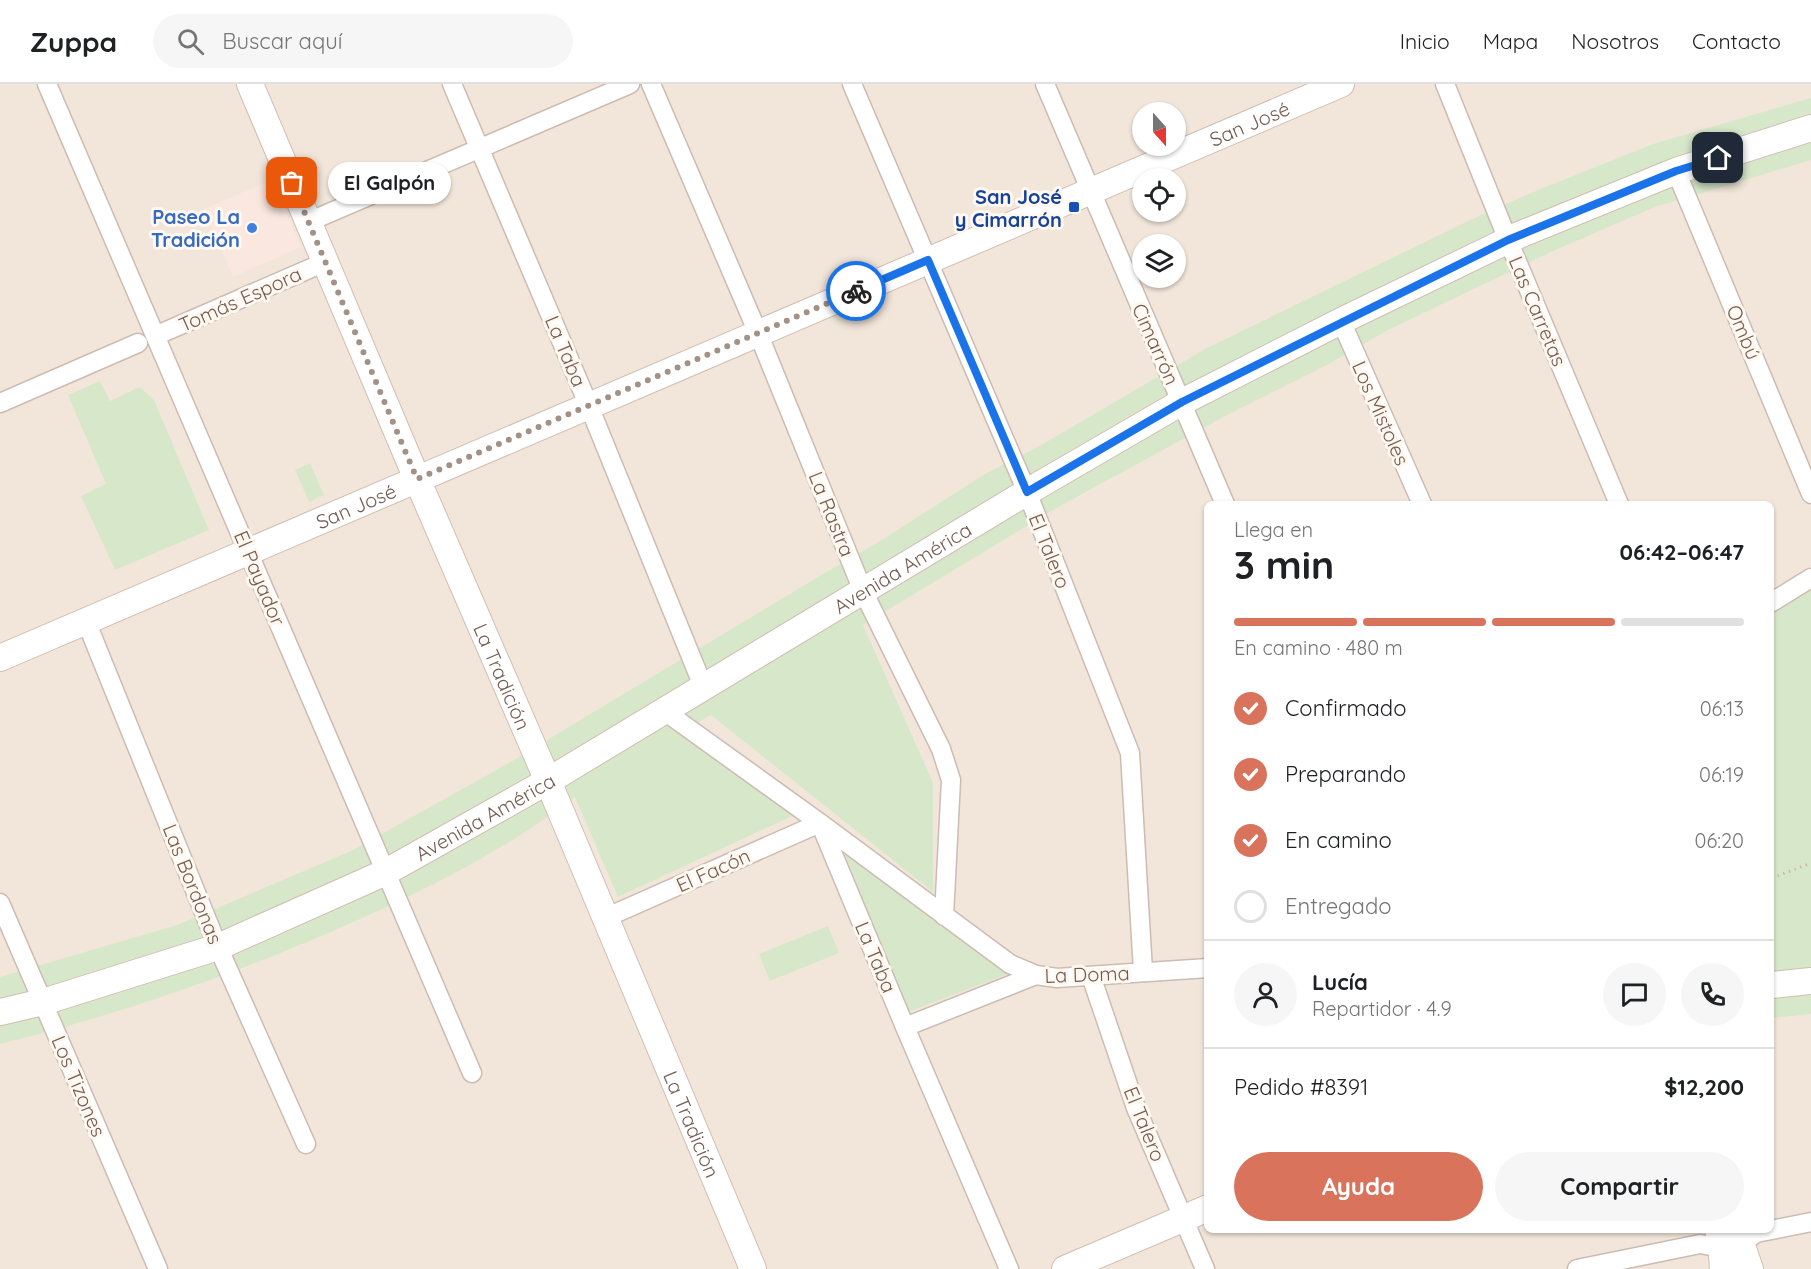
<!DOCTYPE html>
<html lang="es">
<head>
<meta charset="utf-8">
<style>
  :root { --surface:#fff; --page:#f6f6f6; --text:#202124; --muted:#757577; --line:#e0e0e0; --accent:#d9735c }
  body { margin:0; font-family:Quicksand,sans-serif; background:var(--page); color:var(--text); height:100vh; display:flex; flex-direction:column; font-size:22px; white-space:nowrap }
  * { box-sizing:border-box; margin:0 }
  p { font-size:20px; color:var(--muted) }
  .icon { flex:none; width:33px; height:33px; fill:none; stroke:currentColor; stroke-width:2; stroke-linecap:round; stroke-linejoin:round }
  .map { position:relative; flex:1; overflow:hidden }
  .details { position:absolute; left:1204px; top:417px; width:570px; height:732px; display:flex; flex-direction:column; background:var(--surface); border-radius:9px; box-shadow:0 2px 4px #0004 }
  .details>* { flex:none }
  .needle { width:39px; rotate:159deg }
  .controls { position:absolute; left:1132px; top:18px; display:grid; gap:12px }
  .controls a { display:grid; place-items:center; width:54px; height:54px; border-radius:50%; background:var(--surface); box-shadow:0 2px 4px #0004; font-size:30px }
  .pin { position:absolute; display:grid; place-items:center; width:51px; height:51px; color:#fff; margin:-26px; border-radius:12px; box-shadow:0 3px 9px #0006 }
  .courier { position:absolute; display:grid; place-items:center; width:60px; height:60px; margin:-30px; border:4px solid #1a73e8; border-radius:50%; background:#fff; color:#222; box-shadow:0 2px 8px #0007 }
  .bubble { position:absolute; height:42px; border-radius:21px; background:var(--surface); box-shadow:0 2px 4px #0004; font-size:20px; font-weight:800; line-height:42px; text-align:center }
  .head em { font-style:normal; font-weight:800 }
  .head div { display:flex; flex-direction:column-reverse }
  .head { display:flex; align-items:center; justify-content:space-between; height:102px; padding:0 30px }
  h1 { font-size:39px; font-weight:800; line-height:45px }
  .bar { display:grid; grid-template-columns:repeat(4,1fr); gap:9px 6px; align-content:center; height:72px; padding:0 30px }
  .bar i { height:8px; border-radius:4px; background:var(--line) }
  .bar .current { background:var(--accent) }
  .bar p { grid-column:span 4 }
  .line { display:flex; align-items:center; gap:15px; padding:0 30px; border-top:2px solid var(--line) }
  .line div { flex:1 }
  .round { display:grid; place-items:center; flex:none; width:63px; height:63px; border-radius:32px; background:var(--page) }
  ol { padding:0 30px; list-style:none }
  li { display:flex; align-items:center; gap:18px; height:66px }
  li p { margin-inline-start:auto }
  li .icon { padding:6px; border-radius:50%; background:var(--accent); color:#fff; stroke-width:4 }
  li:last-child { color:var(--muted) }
  li i { width:33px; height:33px; border:3px solid var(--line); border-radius:50% }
  .action { display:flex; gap:12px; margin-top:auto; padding:12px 30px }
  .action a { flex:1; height:69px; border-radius:36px; background:var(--accent); color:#fff; font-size:24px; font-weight:800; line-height:69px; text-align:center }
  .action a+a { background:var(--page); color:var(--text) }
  header { display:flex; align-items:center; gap:36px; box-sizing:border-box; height:84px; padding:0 30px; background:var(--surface); border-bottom:2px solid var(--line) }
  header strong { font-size:28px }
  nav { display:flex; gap:33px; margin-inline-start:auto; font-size:21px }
  .search { width:420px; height:54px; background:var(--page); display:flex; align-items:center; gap:15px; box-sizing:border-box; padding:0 21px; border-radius:33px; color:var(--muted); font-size:22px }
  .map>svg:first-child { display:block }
  .residential { fill:#f2e6da; fill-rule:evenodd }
  .commercial { fill:#fae7e0 }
  .green { fill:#d7e8ca }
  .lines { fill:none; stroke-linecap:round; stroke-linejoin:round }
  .street-casing { stroke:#ccbcb2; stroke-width:21 }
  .secondary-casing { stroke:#d1beb2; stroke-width:28 }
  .path { stroke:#d3b7a8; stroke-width:3; stroke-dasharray:1.5 4.5; stroke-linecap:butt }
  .street { stroke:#fff; stroke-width:18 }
  .secondary { stroke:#fff; stroke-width:26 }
  .done { stroke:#a39186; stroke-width:6; stroke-dasharray:0 10.8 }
  .route { stroke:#1a73e8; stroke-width:8 }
  .transit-dot { fill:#1a4fb4; stroke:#fef8f1; stroke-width:2 }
  .shop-dot { fill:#3f7fe0; stroke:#fef8f1; stroke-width:2 }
  .labels { text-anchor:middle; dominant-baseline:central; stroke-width:6; stroke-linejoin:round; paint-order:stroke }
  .street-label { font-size:20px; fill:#745b50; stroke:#fef8f1 }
  .transit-label { font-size:20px; font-weight:bold; fill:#164399; stroke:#fef8f1; text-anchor:end }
  .shop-label { font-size:20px; font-weight:bold; fill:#366cbe; stroke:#fef8f1; text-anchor:end }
</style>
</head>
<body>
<header>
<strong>Zuppa</strong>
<div class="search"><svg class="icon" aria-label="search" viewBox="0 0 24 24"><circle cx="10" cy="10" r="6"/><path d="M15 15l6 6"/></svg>Buscar aquí</div>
<nav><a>Inicio</a><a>Mapa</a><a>Nosotros</a><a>Contacto</a></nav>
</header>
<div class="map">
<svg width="1811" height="1185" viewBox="0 0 1811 1185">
  <rect width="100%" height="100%" fill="#fbf4eb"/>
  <path class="residential" d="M0,0H1811V1185H0ZM1143,28H1176V62H1143ZM1143,94H1176V128H1143ZM1143,160H1176V194H1143ZM1208,420H1772V1146H1208Z"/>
  <path class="commercial" d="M272,96L301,163L233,193L204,125Z"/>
  <path class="green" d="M1811,14V38L1516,143L404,769L228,848L0,921V893L177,841L351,767L509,679L823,490L880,457L985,390L1043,360L1205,265L1466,138L1538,106L1653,60Z
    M1811,53V76L1655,123L1553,167L1388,246L1327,281L1231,329L1060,422L863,541L933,699V808L711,631L679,649L792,732L618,813L575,713C560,723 545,735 530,745C460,790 384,826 307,858C207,900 105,934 0,960V936L188,883L879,503L1285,273L1636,110Z
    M100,297L110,317L140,303L154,316L209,446L115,486L81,412L106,400L68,311Z
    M310,379L324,411L309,418L295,386Z
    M1811,503V886L1772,890V527Z
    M843,766L1008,890L908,928Z
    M828,842L839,869L770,897L759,870Z
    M1811,906V930L1772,934V911Z"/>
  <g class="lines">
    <defs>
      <path id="street" d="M47,0L472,989
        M452,0L589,322L703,602
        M651,0L758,249L863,507L941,665L951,696L944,832
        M852,0L1027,408L1130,669L1143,887
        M1045,0L1225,420
        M1445,0L1508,156L1619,420
        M1676,87L1811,410
        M308,138L630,0
        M1341,237L1422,420
        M155,252L325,178
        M0,319L138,259
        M1772,518L1811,494
        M86,537L218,863L306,1060
        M663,626L820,739L1010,880L1036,891
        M820,739L905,943L1009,1185
        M0,819L158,1185
        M605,834L820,739
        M1091,892L1136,1024L1205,1185
        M905,943L1036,891L1057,894L1208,884
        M1577,1185L1700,1160L1722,1164L1741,1160L1756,1149L1811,1138"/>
      <g id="secondary">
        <path id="s1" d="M250,0L417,395L548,697L753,1185"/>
        <path id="s2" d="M0,574L1341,0"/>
        <path d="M1772,901L1811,897"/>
        <path id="s3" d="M0,928L43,918L218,863L386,788L548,697L1027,408L1182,318L1341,237L1519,151L1676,87L1811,44"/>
        <path d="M1718,1146L1721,1156L1723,1185"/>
        <path d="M1738,1146L1739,1153L1750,1185"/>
        <path d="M1065,1185L1208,1124"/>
      </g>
    </defs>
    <use href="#street" class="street-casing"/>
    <use href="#secondary" class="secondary-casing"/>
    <path class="path" d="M1772,794L1811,779"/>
    <use href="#street" class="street"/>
    <use href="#secondary" class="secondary"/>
  </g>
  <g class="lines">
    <path class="done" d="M292,99L417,395L856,207"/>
    <path class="route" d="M856,207L928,176L1027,408L1182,318L1508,156L1676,87L1718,74"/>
  </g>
  <rect class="transit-dot" x="1068" y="117" width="12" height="12" rx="3"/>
  <circle class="shop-dot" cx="252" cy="144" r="6"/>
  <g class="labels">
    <g class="street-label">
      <text stroke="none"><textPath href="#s2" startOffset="1359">San José</textPath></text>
      <text transform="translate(240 215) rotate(-24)">Tomás Espora</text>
      <text transform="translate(1538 227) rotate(67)">Las Carretas</text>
      <text transform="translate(1744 248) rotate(67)">Ombú</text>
      <text transform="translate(1156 260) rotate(66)">Cimarrón</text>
      <text transform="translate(566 267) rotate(67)">La Taba</text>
      <text transform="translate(1381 329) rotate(66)">Los Mistoles</text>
      <text stroke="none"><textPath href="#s2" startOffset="387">San José</textPath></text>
      <text transform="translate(832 430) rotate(68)">La Rastra</text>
      <text transform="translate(1050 467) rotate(68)">El Talero</text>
      <text stroke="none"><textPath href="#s3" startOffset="1011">Avenida América</textPath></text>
      <text transform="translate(260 494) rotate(67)">El Payador</text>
      <text stroke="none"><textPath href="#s1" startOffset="644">La Tradición</textPath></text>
      <text stroke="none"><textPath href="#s3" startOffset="525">Avenida América</textPath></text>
      <text transform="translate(713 786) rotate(-24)">El Facón</text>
      <text transform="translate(193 800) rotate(68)">Las Bordonas</text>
      <text transform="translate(876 873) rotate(67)">La Taba</text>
      <text transform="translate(1087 890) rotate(-2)">La Doma</text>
      <text transform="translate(79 1002) rotate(67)">Los Tizones</text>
      <text stroke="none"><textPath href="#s1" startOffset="1130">La Tradición</textPath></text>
      <text transform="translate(1145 1040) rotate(68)">El Talero</text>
    </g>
    <g class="transit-label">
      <text x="1062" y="112">San José<tspan x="1062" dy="23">y Cimarrón</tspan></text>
    </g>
    <g class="shop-label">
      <text x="240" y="132">Paseo La<tspan x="240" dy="23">Tradición</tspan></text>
    </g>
  </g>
</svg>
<div class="controls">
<a><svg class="needle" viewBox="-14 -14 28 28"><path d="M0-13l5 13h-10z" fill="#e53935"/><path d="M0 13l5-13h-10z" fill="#757577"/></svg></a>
<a><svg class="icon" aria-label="locate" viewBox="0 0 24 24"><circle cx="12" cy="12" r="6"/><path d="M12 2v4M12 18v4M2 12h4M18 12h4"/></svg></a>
<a><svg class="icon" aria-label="layers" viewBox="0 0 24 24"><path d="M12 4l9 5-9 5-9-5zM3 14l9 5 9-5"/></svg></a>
</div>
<div class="pin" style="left:292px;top:99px;background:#ea580c"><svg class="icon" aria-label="bag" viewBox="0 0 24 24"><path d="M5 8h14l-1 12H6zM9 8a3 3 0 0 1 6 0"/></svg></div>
<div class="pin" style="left:1718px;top:74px;background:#1f2937"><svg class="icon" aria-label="home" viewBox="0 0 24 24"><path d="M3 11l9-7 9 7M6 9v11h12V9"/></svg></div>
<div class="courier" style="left:856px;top:207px"><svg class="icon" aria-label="bike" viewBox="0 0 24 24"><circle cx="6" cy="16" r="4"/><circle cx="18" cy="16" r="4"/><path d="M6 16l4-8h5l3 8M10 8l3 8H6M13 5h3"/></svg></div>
<div class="bubble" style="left:328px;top:78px;width:123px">El Galpón</div>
<section class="details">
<div class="head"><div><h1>3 min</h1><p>Llega en</p></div><em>06:42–06:47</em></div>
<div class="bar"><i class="current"></i><i class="current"></i><i class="current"></i><i></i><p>En camino · 480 m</p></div>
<ol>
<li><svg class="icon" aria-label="check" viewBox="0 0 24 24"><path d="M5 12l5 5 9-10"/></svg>Confirmado<p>06:13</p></li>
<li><svg class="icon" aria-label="check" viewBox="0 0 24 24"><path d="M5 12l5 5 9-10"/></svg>Preparando<p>06:19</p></li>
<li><svg class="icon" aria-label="check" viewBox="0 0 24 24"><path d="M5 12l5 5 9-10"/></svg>En camino<p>06:20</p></li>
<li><i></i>Entregado</li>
</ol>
<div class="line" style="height:108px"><a class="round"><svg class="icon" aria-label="person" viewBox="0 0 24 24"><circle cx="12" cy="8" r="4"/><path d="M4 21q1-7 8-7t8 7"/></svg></a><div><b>Lucía</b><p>Repartidor · 4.9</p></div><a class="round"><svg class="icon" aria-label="chat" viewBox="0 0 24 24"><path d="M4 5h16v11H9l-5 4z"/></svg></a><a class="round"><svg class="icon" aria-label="phone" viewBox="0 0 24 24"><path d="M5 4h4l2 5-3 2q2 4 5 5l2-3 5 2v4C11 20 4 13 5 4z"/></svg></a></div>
<div class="line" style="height:78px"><div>Pedido #8391</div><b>$12,200</b></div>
<div class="action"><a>Ayuda</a><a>Compartir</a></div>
</section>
</div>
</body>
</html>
